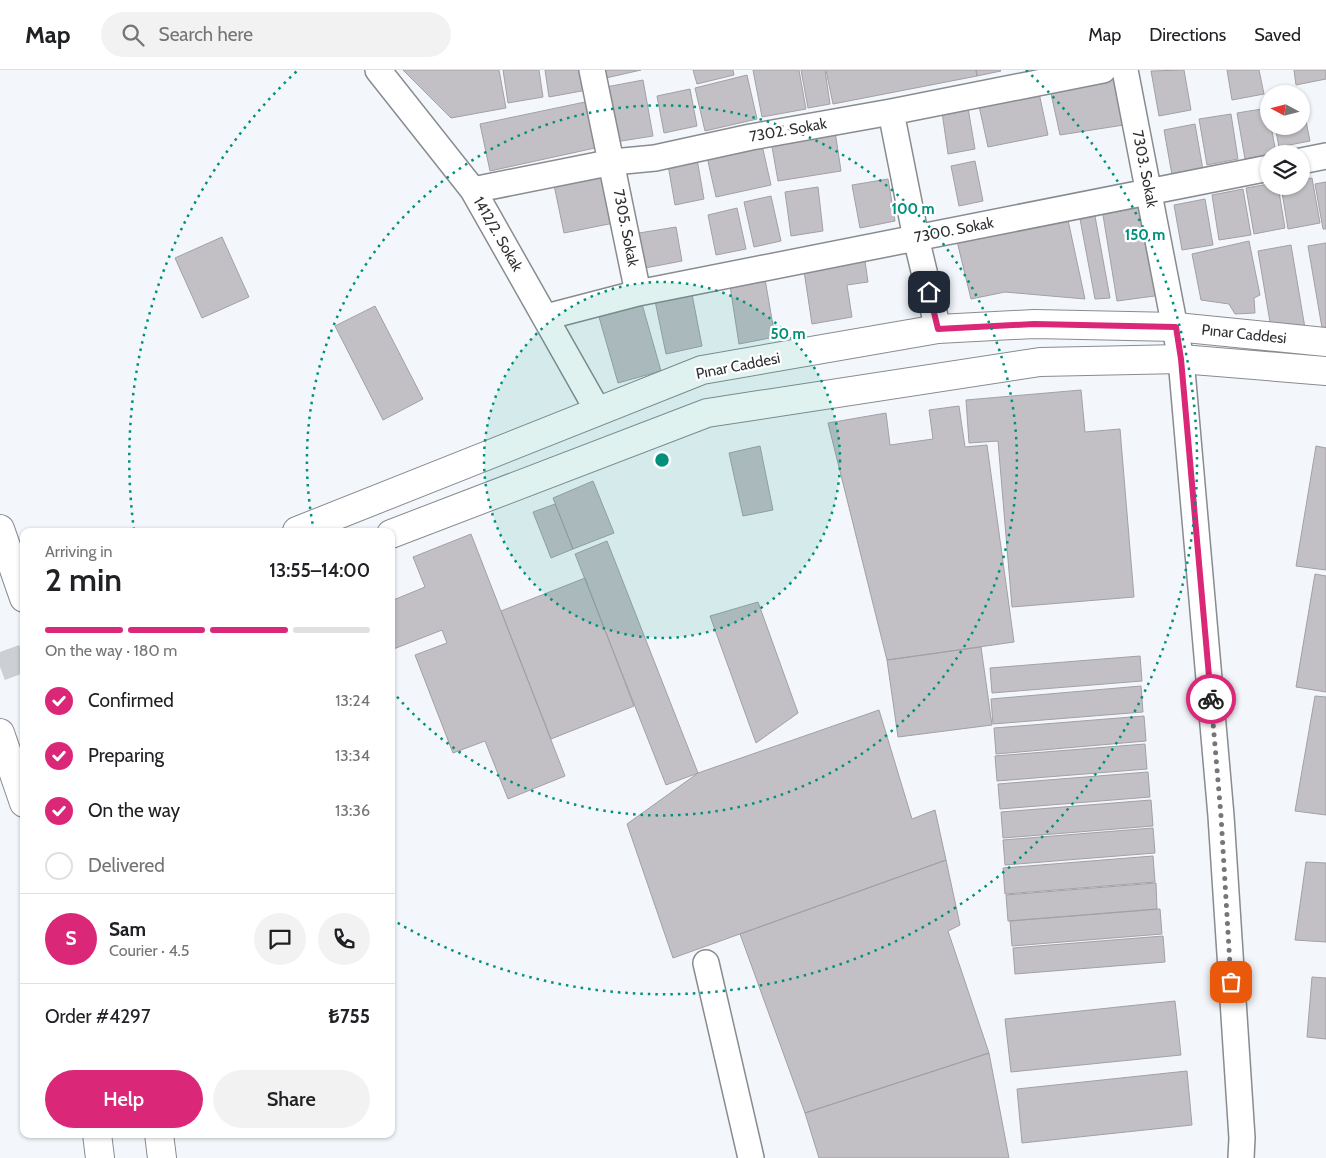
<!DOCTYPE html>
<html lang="en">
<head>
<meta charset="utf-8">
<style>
  :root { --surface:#fff; --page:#f2f2f2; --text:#202124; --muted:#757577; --line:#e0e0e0; --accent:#db2777 }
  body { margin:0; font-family:Cabin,sans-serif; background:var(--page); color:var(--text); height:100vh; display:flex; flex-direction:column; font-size:19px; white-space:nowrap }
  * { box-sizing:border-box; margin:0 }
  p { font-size:16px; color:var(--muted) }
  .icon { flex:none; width:28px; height:28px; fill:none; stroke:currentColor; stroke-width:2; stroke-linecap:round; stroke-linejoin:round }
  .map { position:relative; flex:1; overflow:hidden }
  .drawer { position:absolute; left:20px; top:458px; width:375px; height:610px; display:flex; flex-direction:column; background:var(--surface); border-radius:10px; box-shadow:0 1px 4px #0004 }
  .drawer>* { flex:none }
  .needle { width:32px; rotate:277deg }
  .tools { position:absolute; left:1260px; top:15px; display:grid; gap:10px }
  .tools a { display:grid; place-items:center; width:50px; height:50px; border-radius:50%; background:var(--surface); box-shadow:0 1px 4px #0004; font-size:25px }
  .pin { position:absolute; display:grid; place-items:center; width:42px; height:42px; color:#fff; margin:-21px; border-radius:10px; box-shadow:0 2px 8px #0006 }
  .courier { position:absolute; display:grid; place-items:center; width:50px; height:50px; margin:-25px; border:4px solid #db2777; border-radius:50%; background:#fff; color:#222; box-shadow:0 1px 6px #0007 }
  .head em { font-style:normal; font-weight:600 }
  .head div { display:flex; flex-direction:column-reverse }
  .head { display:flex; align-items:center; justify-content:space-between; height:85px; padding:0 25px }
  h1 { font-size:32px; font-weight:600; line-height:38px }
  .bar { display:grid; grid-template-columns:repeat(4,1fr); gap:8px 5px; align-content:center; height:60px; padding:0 25px }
  .bar i { height:6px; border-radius:4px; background:var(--line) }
  .bar .active { background:var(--accent) }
  .bar p { grid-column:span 4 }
  .line { display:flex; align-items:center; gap:12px; padding:0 25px; border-top:1px solid var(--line) }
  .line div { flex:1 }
  .round { display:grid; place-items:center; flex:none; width:52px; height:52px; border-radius:26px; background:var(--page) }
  ol { padding:0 25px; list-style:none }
  li { display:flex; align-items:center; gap:15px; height:55px }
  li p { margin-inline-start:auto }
  li .icon { padding:5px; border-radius:50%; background:var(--accent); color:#fff; stroke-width:4 }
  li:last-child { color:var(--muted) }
  li i { width:28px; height:28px; border:2px solid var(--line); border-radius:50% }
  .primary-button { display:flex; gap:10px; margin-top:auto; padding:10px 25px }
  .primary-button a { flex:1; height:58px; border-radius:30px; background:var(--accent); color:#fff; font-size:20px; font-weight:600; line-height:58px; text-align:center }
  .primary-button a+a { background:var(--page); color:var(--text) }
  header { display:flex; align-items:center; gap:30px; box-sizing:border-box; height:70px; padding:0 25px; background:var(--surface); border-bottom:1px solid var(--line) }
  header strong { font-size:24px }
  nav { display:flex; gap:28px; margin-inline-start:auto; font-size:18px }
  .search { width:350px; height:45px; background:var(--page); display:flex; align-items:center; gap:12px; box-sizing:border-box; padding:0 18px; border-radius:28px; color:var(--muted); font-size:19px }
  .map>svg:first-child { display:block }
  .building { fill:#c2c0c5; stroke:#a2a0a5 }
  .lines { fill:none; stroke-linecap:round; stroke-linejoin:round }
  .major-tunnel { stroke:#cccfd3; stroke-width:28; stroke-dasharray:28 14; stroke-linecap:butt }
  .minor-casing { stroke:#888b90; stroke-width:28 }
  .major-casing { stroke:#888b90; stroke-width:30 }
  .highway-casing { stroke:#888b90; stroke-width:30 }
  .minor { stroke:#fff; stroke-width:25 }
  .major { stroke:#fff; stroke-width:28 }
  .highway { stroke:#fff; stroke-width:28 }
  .done { stroke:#747678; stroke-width:5; stroke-dasharray:0 9 }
  .route { stroke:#db2777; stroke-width:6 }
  .ring { fill:none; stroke:#01907b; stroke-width:2.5; stroke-dasharray:2.5 5 }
  .labels { text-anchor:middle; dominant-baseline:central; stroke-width:4.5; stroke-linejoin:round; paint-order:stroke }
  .street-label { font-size:15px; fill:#2f3032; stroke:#fff }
  .centre { fill:#01907b; stroke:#fff; stroke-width:2.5 }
  .ring-label { font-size:15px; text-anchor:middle; font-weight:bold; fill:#01907b; stroke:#fff; stroke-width:4.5; stroke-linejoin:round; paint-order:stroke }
</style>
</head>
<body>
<header>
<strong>Map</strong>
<div class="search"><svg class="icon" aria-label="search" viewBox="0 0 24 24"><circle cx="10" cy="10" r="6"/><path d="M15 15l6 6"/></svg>Search here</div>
<nav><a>Map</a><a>Directions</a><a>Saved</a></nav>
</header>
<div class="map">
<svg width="1326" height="1088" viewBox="0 0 1326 1088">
  <rect width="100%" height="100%" fill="#f3f7fb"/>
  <path class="building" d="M403,0H499L506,38L451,48Z
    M503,0H539L543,27L508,33Z
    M545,0H583L587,20L549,27Z
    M605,0H641L606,8Z
    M693,0H733L734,5L697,14Z
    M753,0H799L806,39L762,47Z
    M801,0H825L830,34L808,38Z
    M826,0H976L977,6L833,34Z
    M976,0H1000L1001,1L977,6Z
    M1184,0L1191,40L1159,46L1151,1Z
    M1227,0H1259L1264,24L1232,30Z
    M1294,0H1326V9L1296,15Z
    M747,5L757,49L705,61L695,18Z
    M1120,5L1130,54L1060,65L1050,19Z
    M643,10L653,66L615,72L606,17Z
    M690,19L697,56L664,63L657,26Z
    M1039,23L1048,65L988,77L979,36Z
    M1301,26L1310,71L1279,77L1275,56H1301Z
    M585,32L595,78L490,101L480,54Z
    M968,38L975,79L948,84L942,42Z
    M1268,38L1269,56H1271L1276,83L1245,89L1237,43Z
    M1231,44L1238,89L1207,95L1199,49Z
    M1195,54L1203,100L1172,105L1164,60Z
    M835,61L841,101L778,111L771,71Z
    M762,75L771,115L716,127L707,87Z
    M697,89L704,129L675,135L668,95Z
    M975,91L983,131L959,136L951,96Z
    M605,105L614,153L564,163L554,115Z
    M1312,108L1320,153L1288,159L1281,116H1301V110Z
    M888,109L895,151L860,158L852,115Z
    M1326,112V159H1323L1315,114Z
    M1269,114V116H1278L1285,158L1254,164L1246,118Z
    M818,117L823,161L791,166L785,122Z
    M1243,119L1251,165L1219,170L1212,125Z
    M771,126L781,171L754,177L744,132Z
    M1205,129L1213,175L1182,180L1174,135Z
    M1143,130L1162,225L1117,231L1102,139Z
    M737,138L746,179L716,185L708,145Z
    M1095,146L1110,228L1095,229L1080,149Z
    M1068,150L1085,229L1005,222L971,229L956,167Z
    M676,157L682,191L645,198L639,163Z
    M222,167L249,227L202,248L175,188Z
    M1249,171L1260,225L1254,228L1255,243L1235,244L1229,234L1201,230L1192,184Z
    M1326,173V257L1322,258L1308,176Z
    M1291,175L1305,258L1272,264L1258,181Z
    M865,191L868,212L847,215L852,247L812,254L804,201Z
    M765,209L775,267L739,274L730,216Z
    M691,219L702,276L666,284L654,226Z
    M642,234L661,301L618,313L599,247Z
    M375,236L423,329L383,350L335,256Z
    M1081,320L1085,362L1120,359L1134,527L1012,537L998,371L969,373L966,330Z
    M959,336L965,377L987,375L1014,572L887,590L828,353L886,343L890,375L933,369L929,340Z
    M760,376L773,440L743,446L729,383Z
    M1316,376L1326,378V500L1296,496Z
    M593,411L614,463L573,479L553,428Z
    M555,434L573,479L551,488L533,442Z
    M471,464L565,706L508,729L485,671L453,683L415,585L447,573L442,560L391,580V531L425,517L413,487Z
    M607,471L698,703L666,715L575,484Z
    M1315,504L1326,506V622L1296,617Z
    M585,508L634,636L551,669L501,541Z
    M758,532L798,643L756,673L710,546Z
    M981,577L992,655L898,667L887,590Z
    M1140,586L1142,611L992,623L990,598Z
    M1141,616L1143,642L993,654L991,629Z
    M1315,626L1326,627V745L1295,741Z
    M879,640L912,749L935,740L946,790L673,888L627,754L698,703Z
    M1144,646L1146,671L996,684L994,658Z
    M1145,674L1147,699L997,711L995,686Z
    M1148,702L1150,727L1000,739L998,714Z
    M1151,730L1153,756L1003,768L1001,742Z
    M1153,758L1155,783L1005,795L1003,770Z
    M1153,786L1155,812L1005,824L1003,798Z
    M946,790L960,855L948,861L989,983L805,1043L740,864Z
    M1306,792L1326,793V872L1295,870Z
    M1156,813L1157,839L1008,851L1006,825Z
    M1160,839L1162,864L1012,876L1010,851Z
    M1163,866L1165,892L1015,904L1013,878Z
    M1312,907L1326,908V969L1307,967Z
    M1175,931L1181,985L1011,1002L1005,949Z
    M989,983L1009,1088H819L805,1043Z
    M1187,1001L1192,1055L1022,1073L1017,1019Z"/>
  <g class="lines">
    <path class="major-tunnel" d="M0,597L24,588"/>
    <defs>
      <path id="minor" d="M378,0L473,120L598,341
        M1125,0L1181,289L1221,746L1242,1068L1241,1088
        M891,42L916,168L938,259
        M1301,91L1326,86
        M473,120L613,92L655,88L751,67L891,42L1103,0
        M638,223L1269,98
        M546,247L638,223L592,0
        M706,893L751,1088"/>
      <path id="major" d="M297,461L702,300L938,259L1034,254L1176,257L1326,272
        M391,464L707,343L1040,292L1181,289L1326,301"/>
      <path id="highway" d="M0,459L24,528
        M0,663L24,733
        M97,1064L100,1088
        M159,1064L162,1088"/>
    </defs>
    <use href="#minor" class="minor-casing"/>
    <use href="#major" class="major-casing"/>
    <use href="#highway" class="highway-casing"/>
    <use href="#minor" class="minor"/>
    <use href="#major" class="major"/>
    <use href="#highway" class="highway"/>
  </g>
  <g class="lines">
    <path class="done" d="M1211,629L1221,746L1231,912"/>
    <path class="route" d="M929,222L938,259L1034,254L1176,257L1181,289L1211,629"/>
  </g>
  <circle cx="662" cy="390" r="178" fill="#01907b" fill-opacity=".12"/>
  <g class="ring">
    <circle cx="662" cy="390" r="178"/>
    <path d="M314 461A355 355 0 1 1 392 621"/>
    <path d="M134 460A533 533 0 0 1 298 0M1026 0A533 533 0 0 1 391 849"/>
  </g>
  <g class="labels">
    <g class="street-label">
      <text transform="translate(788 60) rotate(-10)">7302. Sokak</text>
      <text transform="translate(1145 99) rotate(79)">7303. Sokak</text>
      <text transform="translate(626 158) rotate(79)">7305. Sokak</text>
      <text transform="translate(954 160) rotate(-11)">7300. Sokak</text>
      <text transform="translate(498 164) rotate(60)">1412/2. Sokak</text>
      <text transform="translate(1244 264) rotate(6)">Pınar Caddesi</text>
      <text transform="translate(738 296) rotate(-11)">Pınar Caddesi</text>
    </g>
  </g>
  <circle cx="662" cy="390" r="8" class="centre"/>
  <g class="ring-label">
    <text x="913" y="144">100 m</text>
    <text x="1145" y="170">150 m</text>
    <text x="788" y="269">50 m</text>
  </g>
</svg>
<div class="tools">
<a><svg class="needle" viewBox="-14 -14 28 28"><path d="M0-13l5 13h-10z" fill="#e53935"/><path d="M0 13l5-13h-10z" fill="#757577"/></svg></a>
<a><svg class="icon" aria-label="layers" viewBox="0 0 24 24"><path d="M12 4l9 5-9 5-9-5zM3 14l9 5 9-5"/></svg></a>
</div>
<div class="pin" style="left:1231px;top:912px;background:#ea580c"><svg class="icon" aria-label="bag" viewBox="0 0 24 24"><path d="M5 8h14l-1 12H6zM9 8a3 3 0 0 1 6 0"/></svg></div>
<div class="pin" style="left:929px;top:222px;background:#1f2937"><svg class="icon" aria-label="home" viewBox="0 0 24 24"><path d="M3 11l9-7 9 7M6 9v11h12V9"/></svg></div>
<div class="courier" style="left:1211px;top:629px"><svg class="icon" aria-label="bike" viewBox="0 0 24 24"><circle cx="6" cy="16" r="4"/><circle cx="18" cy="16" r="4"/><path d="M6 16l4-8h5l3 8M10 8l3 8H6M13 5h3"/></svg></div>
<section class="drawer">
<div class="head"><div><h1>2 min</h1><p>Arriving in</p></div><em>13:55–14:00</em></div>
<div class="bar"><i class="active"></i><i class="active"></i><i class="active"></i><i></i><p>On the way · 180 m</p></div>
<ol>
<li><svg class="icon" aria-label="check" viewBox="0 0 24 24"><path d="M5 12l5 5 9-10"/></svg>Confirmed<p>13:24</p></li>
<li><svg class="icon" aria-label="check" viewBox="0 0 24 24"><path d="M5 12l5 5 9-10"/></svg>Preparing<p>13:34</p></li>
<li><svg class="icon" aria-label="check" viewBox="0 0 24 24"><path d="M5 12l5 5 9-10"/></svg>On the way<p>13:36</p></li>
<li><i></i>Delivered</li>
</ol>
<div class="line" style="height:90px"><b class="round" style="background:var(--accent);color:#fff">S</b><div><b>Sam</b><p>Courier · 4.5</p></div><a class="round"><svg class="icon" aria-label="chat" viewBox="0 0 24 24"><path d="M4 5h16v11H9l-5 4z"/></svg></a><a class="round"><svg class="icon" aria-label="phone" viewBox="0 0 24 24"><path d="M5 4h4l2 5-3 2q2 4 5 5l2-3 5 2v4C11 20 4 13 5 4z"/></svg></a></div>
<div class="line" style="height:65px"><div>Order #4297</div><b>₺755</b></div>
<div class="primary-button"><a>Help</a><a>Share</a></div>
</section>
</div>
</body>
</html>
